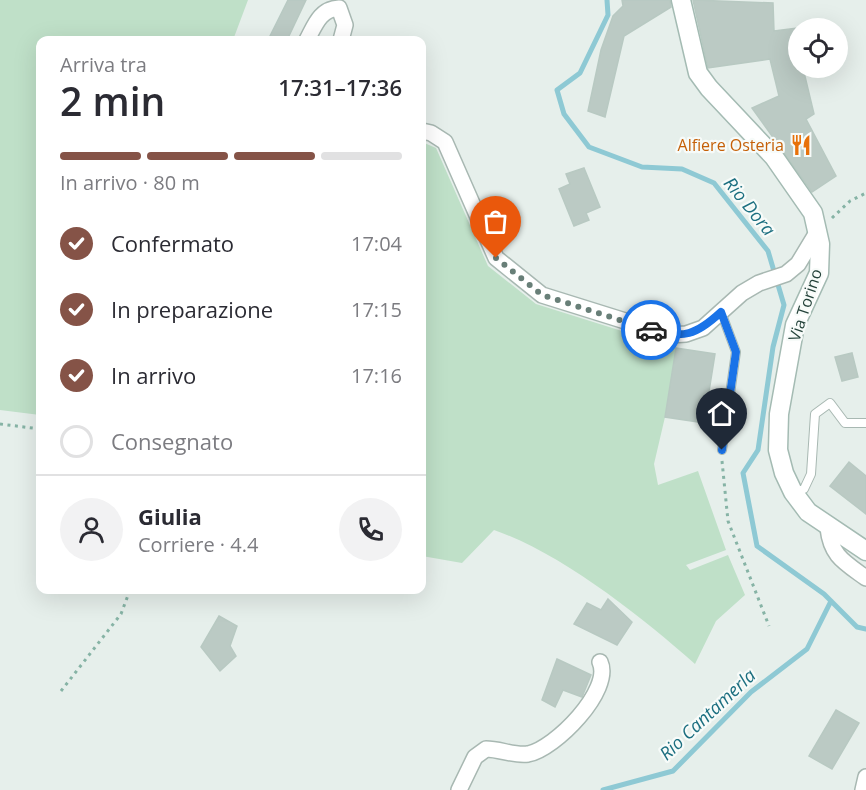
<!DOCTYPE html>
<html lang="it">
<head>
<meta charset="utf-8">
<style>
  :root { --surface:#fff; --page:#f2f2f3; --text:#2b2b33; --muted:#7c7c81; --line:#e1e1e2; --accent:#855347 }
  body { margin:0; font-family:"Open Sans",sans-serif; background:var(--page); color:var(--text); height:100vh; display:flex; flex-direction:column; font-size:22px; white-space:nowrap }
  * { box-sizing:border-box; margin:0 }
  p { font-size:20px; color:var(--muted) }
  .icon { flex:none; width:33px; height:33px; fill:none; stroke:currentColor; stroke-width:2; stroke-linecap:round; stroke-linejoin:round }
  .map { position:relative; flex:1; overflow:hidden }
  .sheet { position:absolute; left:36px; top:36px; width:390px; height:558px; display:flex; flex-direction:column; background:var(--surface); border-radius:12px; box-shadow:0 6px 24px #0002 }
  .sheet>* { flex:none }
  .buttons { position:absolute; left:788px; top:18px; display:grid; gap:12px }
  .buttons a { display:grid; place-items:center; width:60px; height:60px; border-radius:50%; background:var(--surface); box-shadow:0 6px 24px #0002; font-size:30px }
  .pin { position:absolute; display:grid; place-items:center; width:51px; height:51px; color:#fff; margin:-62px -26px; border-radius:50% 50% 50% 0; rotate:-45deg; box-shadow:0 0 6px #0007 }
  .pin .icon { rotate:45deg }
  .courier { position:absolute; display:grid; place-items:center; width:60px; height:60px; margin:-30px; border:4px solid #1a73e8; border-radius:50%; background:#fff; color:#222; box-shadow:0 2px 8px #0007 }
  .overview em { font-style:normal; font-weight:600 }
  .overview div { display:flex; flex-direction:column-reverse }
  .overview { display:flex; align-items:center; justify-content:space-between; height:102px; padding:0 24px }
  h1 { font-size:39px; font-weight:600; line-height:45px }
  .bar { display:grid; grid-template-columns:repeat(4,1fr); gap:9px 6px; align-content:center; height:72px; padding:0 24px }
  .bar i { height:8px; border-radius:4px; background:var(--line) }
  .bar .selected { background:var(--accent) }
  .bar p { grid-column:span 4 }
  .line { display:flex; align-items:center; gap:15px; padding:0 24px; border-top:2px solid var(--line) }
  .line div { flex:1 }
  .round { display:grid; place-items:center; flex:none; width:63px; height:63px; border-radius:32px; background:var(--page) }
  ol { padding:0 24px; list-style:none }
  li { display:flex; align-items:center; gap:18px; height:66px }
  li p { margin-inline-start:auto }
  li .icon { padding:6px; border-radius:50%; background:var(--accent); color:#fff; stroke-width:4 }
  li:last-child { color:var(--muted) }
  li i { width:33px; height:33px; border:3px solid var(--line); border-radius:50% }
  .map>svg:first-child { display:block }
  .green { fill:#bfe0c8 }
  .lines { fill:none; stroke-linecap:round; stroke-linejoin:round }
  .stream { stroke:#8ec9d4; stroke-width:5 }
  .building { fill:#bbcac4; stroke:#b8c9c2; stroke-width:1.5 }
  .lane-casing { stroke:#a8b8b2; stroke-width:10 }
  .street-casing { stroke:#a8b8b2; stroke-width:18 }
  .secondary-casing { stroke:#a4bbb3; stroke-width:21 }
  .path { stroke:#86b3a5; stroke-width:3; stroke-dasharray:3 4.5; stroke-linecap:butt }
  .lane { stroke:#fff; stroke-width:8 }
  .street { stroke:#fff; stroke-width:15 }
  .secondary { stroke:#fff; stroke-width:18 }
  .done { stroke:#687f78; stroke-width:6; stroke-dasharray:0 10.8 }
  .route { stroke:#1a73e8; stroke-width:8 }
  .labels { text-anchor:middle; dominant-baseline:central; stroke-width:4.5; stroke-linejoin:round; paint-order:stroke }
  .food-label { font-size:16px; fill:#c56008; stroke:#f7fbf9; text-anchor:end }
  .street-label { font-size:16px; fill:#24423a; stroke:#f7fbf9 }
  .water-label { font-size:18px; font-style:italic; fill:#1c6f80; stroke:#f7fbf9 }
</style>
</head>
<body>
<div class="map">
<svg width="866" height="790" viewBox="0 0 866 790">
  <rect width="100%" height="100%" fill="#e6efeb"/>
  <path class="green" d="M0,0H248L233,40H40V415L0,410Z
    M422,142L436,148L488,266L536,304L676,348L665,417L654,464L658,485L698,471L726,550L686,565L690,570L728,555L745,595L716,621L695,664C642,617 561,553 494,530L462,563L422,556Z"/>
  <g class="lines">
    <path class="stream" d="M607,0L608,15L580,73L557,90L564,114L589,147L642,167L682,169L714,183L768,251L784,305L773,347L758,450L743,473L757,546L824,594L857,627L866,629
      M603,790L673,771L751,692L807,649L831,601"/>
  </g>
  <path class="building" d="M288,0H306L287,40H268Z
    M622,0H670L671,7L624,36L605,117L588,111L601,50L613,16L623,6Z
    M693,0L773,3L774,31L797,28L798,68H803L814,114L806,119L836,176L812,192L752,108L779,96L770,59L708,68Z
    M584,168L600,207L586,213L589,220L574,226L559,189L570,184L566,174Z
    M676,348L715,354L704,423L665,417Z
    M852,353L858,377L842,381L835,357Z
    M849,462L866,476V514L830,486Z
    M608,599L632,622L617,645L574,624L587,603L601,610Z
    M219,616L237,626L230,646L236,656L220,671L201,647Z
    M557,659L591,675L582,697L563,690L555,707L542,700Z
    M836,710L859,723L832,769L809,756Z"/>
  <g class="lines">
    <defs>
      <path id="lane" d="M721,312L736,352L722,450
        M794,492L804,489L811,474L815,414L830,403L845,423H866"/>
      <path id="street" d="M307,40C315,25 320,9 339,8L345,25L341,40
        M422,131L431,133L445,142L496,258L542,295L670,335L686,334L703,328L742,293L759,283L786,274L798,264L818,231
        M828,528C831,556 844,562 866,578
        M459,790L475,757L486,749C500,749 514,756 528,754C555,749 613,690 600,662
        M863,790L866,777"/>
      <path id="secondary" d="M681,0L698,73L709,88L774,157L813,213L820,244L819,273L795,325L779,414L778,450L784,473L793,492L808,512L866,551"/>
    </defs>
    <use href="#lane" class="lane-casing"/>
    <use href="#street" class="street-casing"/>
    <use href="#secondary" class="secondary-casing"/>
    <path class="path" d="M832,218L850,201L866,193
      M0,424L40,429
      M722,461L728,521L769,626
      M61,691L121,614L130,590"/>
    <use href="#lane" class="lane"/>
    <use href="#street" class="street"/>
    <use href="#secondary" class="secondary"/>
  </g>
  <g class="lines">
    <path class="done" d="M496,258L542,295L651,330"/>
    <path class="route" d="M651,330C684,339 696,335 721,312L736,352L722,450"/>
  </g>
  <defs>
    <symbol id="restaurant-bare" viewBox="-9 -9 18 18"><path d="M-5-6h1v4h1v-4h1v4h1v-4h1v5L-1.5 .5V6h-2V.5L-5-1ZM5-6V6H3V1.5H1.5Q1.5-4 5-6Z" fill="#e8710a" stroke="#f7fbf9" stroke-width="2.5" paint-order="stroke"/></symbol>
  </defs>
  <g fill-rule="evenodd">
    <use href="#restaurant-bare" x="786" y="130" width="30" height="30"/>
  </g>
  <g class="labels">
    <g class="food-label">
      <text x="784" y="145">Alfiere Osteria</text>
    </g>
    <g class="street-label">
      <text transform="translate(805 305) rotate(-72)">Via Torino</text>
    </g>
    <g class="water-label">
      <text transform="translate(750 206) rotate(51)">Rio Dora</text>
      <text transform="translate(707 714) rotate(-43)">Rio Cantamerla</text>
    </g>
  </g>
</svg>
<div class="buttons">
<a><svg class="icon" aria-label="locate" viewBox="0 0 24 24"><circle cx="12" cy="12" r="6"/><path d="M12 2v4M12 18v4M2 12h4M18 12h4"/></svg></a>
</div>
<div class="pin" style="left:496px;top:258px;background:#ea580c"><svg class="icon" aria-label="bag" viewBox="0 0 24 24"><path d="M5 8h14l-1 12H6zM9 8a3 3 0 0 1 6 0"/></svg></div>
<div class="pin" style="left:722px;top:450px;background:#1f2937"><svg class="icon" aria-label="home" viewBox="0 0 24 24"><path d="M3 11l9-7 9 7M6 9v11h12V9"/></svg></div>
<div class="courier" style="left:651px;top:330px"><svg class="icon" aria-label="car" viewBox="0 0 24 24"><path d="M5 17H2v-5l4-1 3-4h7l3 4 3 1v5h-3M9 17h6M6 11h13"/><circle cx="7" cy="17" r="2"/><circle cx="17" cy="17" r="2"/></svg></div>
<section class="sheet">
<div class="overview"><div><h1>2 min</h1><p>Arriva tra</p></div><em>17:31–17:36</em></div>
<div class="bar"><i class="selected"></i><i class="selected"></i><i class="selected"></i><i></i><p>In arrivo · 80 m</p></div>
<ol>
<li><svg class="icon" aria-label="check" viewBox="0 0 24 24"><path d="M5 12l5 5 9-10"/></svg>Confermato<p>17:04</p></li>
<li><svg class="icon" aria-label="check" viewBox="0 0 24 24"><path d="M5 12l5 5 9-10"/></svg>In preparazione<p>17:15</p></li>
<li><svg class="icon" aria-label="check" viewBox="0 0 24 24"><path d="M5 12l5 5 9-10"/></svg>In arrivo<p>17:16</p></li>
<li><i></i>Consegnato</li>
</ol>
<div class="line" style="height:108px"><a class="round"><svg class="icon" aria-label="person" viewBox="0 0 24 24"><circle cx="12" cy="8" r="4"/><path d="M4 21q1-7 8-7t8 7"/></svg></a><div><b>Giulia</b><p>Corriere · 4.4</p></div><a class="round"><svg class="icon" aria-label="phone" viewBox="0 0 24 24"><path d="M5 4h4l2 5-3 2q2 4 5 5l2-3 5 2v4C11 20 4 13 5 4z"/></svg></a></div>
</section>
</div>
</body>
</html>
